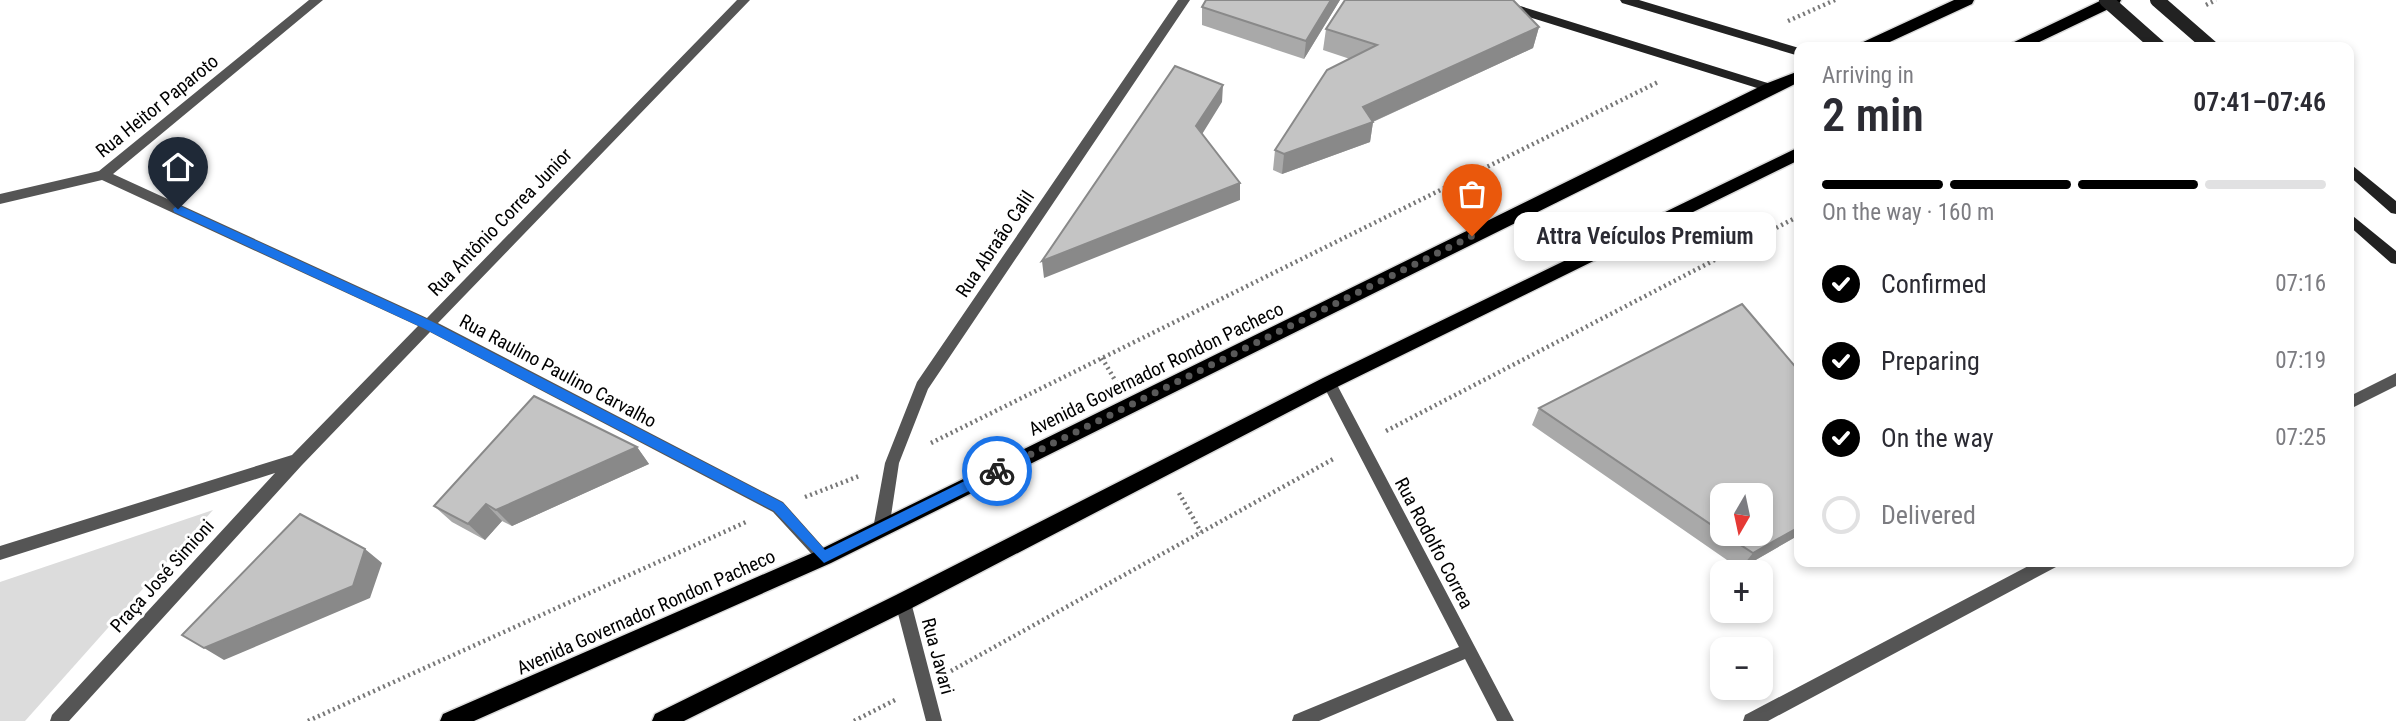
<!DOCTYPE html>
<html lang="en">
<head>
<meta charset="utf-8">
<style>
  :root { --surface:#fff; --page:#f2f2f3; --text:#2b2b33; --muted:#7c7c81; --line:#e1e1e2; --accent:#000 }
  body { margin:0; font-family:"Roboto Condensed",sans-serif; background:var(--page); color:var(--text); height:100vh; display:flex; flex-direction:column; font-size:26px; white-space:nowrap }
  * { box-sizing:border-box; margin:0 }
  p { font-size:23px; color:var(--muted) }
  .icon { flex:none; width:38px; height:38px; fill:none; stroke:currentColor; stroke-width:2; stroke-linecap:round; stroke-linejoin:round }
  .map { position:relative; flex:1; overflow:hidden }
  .side { position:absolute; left:1794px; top:42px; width:560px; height:525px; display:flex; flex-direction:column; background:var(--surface); border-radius:14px; box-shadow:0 4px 10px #0003 }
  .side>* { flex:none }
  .needle { width:46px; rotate:189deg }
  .controls { position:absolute; left:1710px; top:483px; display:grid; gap:14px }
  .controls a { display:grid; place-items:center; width:63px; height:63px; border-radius:14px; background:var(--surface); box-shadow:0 4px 10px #0003; font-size:35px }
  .pin { position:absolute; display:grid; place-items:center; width:60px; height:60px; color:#fff; margin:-72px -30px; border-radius:50% 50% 50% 0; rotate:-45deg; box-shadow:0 0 7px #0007 }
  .pin .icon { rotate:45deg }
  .courier { position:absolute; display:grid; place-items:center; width:70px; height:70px; margin:-35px; border:5px solid #1a73e8; border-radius:50%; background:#fff; color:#222; box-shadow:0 2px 9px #0007 }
  .bubble { position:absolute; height:49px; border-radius:14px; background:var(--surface); box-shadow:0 4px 10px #0003; font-size:23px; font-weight:600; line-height:49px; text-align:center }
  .headline em { font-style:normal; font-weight:600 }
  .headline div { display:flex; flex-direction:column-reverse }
  .headline { display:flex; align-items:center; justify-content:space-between; height:119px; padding:0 28px }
  h1 { font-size:46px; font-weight:600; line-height:52px }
  .bar { display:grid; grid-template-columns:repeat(4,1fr); gap:10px 7px; align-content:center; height:84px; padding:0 28px }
  .bar i { height:9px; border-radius:5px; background:var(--line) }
  .bar .current { background:var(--accent) }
  .bar p { grid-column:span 4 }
  ol { padding:0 28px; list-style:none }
  li { display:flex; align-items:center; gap:21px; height:77px }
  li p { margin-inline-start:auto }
  li .icon { padding:7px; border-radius:50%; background:var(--accent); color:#fff; stroke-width:4 }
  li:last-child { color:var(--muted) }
  li i { width:38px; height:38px; border:4px solid var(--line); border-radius:50% }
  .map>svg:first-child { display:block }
  .green { fill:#dcdcdc }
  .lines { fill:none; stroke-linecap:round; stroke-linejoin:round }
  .primary-casing { stroke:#dbdbdb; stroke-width:3 }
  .path { stroke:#777; stroke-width:4.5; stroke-dasharray:2 3.5; stroke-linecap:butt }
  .street { fill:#555; fill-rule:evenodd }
  .secondary { fill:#222; fill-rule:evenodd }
  .primary { fill:#000; fill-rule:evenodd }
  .secondary-bridge { stroke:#222; stroke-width:14 }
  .wall { fill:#a9a9a9; fill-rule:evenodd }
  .shaded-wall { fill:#898989 }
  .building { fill:#c4c4c4; stroke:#898989; stroke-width:2 }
  .route { fill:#1a73e8 }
  .done { stroke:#595959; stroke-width:7; stroke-dasharray:0 12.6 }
  .labels { text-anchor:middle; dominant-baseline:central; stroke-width:6; stroke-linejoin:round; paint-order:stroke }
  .street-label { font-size:19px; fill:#000; stroke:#fff }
</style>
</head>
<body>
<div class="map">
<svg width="2396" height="721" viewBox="0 0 2396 721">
  <rect width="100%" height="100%" fill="#fff"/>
  <path class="green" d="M213,510L25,721H0V582Z"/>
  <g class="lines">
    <defs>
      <path id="primary" d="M1954,0H1974L1972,4L1879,47H1859L1861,43Z
        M2102,0H2121L2119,4L2029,47H2010L2012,43Z
        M1799,71V82L831,563L474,721H440L443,714L817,551L1765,84Z
        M1799,147V160L1335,388L910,609L684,721H652L655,714L896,595L1323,378Z"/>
    </defs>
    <use href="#primary" class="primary-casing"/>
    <path class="path" d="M2206,5L2216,0
      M1788,21L1835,0
      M1102,358L1116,382
      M1386,431L1799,216
      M931,443L1660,81
      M1179,493L1201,532
      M805,497L859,476
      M951,671L1335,458
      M308,721L746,522
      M854,721L897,699"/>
    <path class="street" d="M309,0H323L113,174L427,318L737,0H750L438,323L783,502L832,557L829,562L824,564L819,562L773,512L430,332L302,465L69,721H50L52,715L275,473L0,560V546L292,455L418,326L102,180L0,204V194L99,171Z
      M1178,0H1190L928,389L899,463L889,529L886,534L881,536L876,534L873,529L885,463L917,382Z
      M2396,373V386L2348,410V397Z
      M1329,377L1334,379L1514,721H1497L1465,659L1319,721H1292L1294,715L1459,647L1322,383L1324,379Z
      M2036,562H2059L2056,567L1768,721H1743L1745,715Z
      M903,595L909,597L911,602L942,721H926L895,602L897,597Z"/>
    <path class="secondary" d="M1482,0H1501L1774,85L1776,88L1770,92L1484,3Z
      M1620,0H1639L1799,48V56L1622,3Z
      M2348,162L2396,201V214L2391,213L2348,175Z
      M2348,212L2396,251V264L2391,263L2348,225Z"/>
    <use href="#primary" class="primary"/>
    <path class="secondary-bridge" d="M2106,0L2159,47
      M2157,0L2211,47"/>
  </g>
  <path class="wall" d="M1340,0L1304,59L1202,25V7Z
    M1539,27L1533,48L1373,122L1370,142L1282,174L1273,170L1275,150L1350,59L1323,50L1326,29Z
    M1799,371V535L1740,569L1532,425L1539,408ZM1722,495L1760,534H1722Z
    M637,447L649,464L512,526L502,521L485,540L452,522L434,506Z"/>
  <path class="shaded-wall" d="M1331,0H1340L1304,59L1306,41Z
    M1539,27L1533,48L1372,122H1373L1370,142L1282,174L1284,154L1363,107Z
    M1223,85L1222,102L1196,144V126Z
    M1240,183V200L1044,278L1042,261Z
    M637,447L649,464L512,526L496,510Z
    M486,504L502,521L485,540L468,524Z
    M1799,527V535L1740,569L1753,553Z
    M365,549L382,563L370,598L224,660L204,648Z"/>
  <path class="building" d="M1206,0H1331L1306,41L1202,7Z
    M1345,0H1513L1539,27L1363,107L1373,122L1284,154L1275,150L1327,70L1377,45L1326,29Z
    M1175,66L1223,85L1196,126L1240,183L1042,261Z
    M1742,304L1799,371V527L1753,553L1724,534H1760V495H1722V532L1539,408Z
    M534,396L637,447L496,510L486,504L468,524L434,506Z
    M300,514L365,549L353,586L204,648L182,635Z"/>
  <path class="route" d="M178,205L431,321L783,503L825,550L993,467H1001L1003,471L1001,475L824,563L774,511L423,328L174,212L173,209Z"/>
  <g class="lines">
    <path class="done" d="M997,471L1472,236"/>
  </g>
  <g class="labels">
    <g class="street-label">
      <text transform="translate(157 106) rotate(-39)">Rua Heitor Paparoto</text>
      <text transform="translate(500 222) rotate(-46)">Rua Antônio Correa Junior</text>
      <text transform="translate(995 244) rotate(-56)">Rua Abraão Calil</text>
      <text transform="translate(1156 369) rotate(-26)">Avenida Governador Rondon Pacheco</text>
      <text transform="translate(558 371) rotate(28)">Rua Raulino Paulino Carvalho</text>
      <text transform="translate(1434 543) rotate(62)">Rua Rodolfo Correa</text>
      <text transform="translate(162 576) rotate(-48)">Praça José Simioni</text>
      <text transform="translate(646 612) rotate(-24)">Avenida Governador Rondon Pacheco</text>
      <text transform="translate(938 656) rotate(75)">Rua Javari</text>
    </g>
  </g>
</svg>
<div class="controls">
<a><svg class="needle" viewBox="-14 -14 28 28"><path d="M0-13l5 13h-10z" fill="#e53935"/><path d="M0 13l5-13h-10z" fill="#7c7c81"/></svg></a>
<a>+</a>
<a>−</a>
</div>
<div class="pin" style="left:1472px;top:236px;background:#ea580c"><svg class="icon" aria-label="bag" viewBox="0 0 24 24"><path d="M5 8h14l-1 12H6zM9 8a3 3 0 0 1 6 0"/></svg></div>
<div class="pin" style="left:178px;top:209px;background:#1f2937"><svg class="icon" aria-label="home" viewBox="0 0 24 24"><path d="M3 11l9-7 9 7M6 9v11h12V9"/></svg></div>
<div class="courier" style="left:997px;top:471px"><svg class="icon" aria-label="bike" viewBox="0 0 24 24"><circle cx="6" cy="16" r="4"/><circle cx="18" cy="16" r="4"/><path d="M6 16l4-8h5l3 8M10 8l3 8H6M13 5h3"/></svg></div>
<div class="bubble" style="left:1514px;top:212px;width:262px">Attra Veículos Premium</div>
<section class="side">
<div class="headline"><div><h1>2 min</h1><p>Arriving in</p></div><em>07:41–07:46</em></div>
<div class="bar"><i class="current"></i><i class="current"></i><i class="current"></i><i></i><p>On the way · 160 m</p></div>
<ol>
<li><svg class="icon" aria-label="check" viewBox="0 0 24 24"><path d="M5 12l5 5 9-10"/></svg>Confirmed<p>07:16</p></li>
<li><svg class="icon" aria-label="check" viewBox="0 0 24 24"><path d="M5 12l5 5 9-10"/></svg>Preparing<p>07:19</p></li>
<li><svg class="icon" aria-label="check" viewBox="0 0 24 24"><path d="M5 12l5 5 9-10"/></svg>On the way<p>07:25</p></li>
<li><i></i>Delivered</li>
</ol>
</section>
</div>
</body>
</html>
